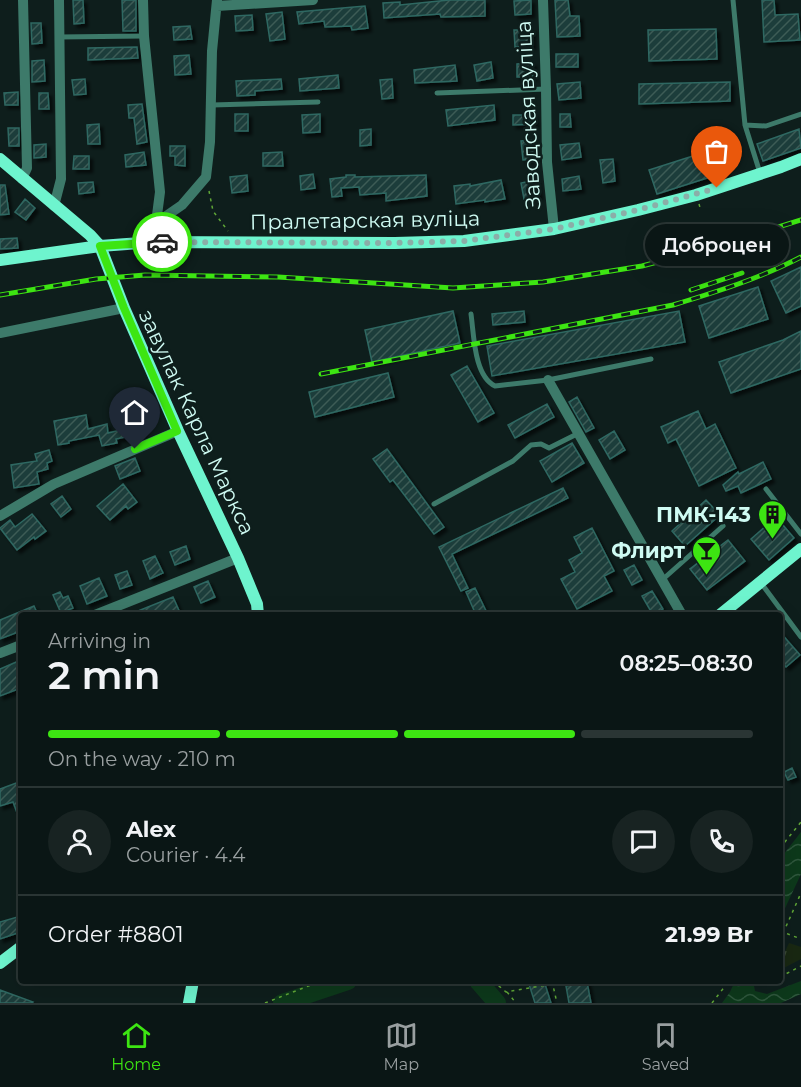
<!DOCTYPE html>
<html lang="en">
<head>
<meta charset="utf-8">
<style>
  :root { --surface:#0a1615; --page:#182322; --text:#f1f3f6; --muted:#999fa0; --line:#2a3534; --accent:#3de512 }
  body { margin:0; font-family:Montserrat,sans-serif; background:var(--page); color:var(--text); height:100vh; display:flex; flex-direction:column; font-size:22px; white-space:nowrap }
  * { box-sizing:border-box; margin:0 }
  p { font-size:20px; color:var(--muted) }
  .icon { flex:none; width:33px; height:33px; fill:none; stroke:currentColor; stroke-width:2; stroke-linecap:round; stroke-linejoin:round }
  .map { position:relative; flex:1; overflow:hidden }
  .drawer { position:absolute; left:18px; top:612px; width:765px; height:372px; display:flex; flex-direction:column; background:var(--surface); border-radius:6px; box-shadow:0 6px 24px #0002,0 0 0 2px var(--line) }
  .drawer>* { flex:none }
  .pin { position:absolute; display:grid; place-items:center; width:51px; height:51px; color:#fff; margin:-62px -26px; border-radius:50% 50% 50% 0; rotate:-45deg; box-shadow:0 0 6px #0007 }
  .pin .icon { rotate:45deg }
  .courier { position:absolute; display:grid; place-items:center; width:60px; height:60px; margin:-30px; border:4px solid #3de512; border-radius:50%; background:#fff; color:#222; box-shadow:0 2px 8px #0007 }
  .bubble { position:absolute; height:42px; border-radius:21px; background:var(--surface); box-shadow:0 6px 24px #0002,0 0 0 2px var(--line); font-size:20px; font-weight:600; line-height:42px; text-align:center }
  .overview em { font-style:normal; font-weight:600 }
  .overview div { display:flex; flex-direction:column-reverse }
  .overview { display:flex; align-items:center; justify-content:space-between; height:102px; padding:0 30px }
  h1 { font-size:39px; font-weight:600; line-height:45px }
  .bar { display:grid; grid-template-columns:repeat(4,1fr); gap:9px 6px; align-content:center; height:72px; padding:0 30px }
  .bar i { height:8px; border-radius:4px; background:var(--line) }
  .bar .active { background:var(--accent) }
  .bar p { grid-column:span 4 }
  .line { display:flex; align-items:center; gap:15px; padding:0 30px; border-top:2px solid var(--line) }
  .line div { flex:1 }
  .round { display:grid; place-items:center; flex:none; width:63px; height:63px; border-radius:32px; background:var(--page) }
  .tabs { display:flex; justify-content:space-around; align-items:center; height:84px; border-top:2px solid var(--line); background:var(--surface); font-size:16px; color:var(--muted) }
  .tabs a { display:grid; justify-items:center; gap:3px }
  .tabs .active { color:var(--accent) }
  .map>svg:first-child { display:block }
  .park { fill:url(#park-tufts) }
  .water { fill:url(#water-waves) }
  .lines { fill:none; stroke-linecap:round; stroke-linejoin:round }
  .river { stroke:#0d391b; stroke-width:18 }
  .building { fill:url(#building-hatch); stroke:#2f6862; stroke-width:1.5; filter:url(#shadow) }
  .path { stroke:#60a837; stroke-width:1.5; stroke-dasharray:3 4.5; stroke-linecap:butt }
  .lane { stroke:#3d7a6a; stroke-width:5 }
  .street { stroke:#3d7a6a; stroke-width:10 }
  .secondary { stroke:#6ef4ce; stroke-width:12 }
  .rail-casing { stroke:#3de512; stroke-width:5 }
  .rail { stroke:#0e1e1c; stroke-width:3; stroke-dasharray:9; stroke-linecap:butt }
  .done { stroke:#8baea8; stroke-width:6; stroke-dasharray:0 10.8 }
  .route { stroke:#3de512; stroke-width:8 }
  .labels { text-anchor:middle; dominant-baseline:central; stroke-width:5; stroke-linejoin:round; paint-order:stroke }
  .street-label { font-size:21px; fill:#cffbf3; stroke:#0e1e1c }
  .poi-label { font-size:21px; font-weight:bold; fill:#cffbf3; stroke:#0e1e1c; text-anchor:end }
</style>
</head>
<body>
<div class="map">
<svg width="801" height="1003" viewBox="0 0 801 1003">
  <defs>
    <pattern id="park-tufts" width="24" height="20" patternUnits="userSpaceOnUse" patternTransform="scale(1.5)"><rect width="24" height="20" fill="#192812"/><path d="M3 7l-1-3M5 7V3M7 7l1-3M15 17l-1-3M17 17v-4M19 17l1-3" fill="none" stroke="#394835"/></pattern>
    <pattern id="water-waves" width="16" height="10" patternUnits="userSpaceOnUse" patternTransform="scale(1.5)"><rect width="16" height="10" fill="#0d391b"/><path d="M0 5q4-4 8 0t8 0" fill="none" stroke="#2f573d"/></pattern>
    <pattern id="building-hatch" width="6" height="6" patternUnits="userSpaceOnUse" patternTransform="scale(1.5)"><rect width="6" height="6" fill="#1c3e3a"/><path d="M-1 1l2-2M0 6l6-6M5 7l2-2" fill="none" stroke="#3c5b57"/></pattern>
    <filter id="shadow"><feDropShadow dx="3.5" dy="3.5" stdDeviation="1.5" flood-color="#0009"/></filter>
  </defs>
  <rect width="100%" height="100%" fill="#0e1e1c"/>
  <path class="park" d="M789,943L801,947V959L780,970V963Z"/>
  <path class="water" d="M801,832V874L780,919V859Z
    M735,981H753L755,991L767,994L801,981V994L781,1003H722L730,992Z"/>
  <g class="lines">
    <path class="river" d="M478,981L497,1003
      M282,1003L348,981"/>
  </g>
  <path class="building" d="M73,0H83L84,23L74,24Z
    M122,0H136V31H123Z
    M449,0H485V16L441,17L440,14L384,18L383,3L400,2V5Z
    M531,0V14L515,15L514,1Z
    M555,0H568L570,16H579L580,36L557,37Z
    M762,0H774L775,15L798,14L800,40L764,42Z
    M365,6L368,28L352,30L351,26L325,27L324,21L299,24L297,12Z
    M282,12L285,39L270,41L266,14Z
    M252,15L253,30L236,31L235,16Z
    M31,23H41L42,43L32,44Z
    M190,26L192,39L174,40L173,27Z
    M716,29L717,59L649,61L648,30Z
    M514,30H532V46L515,47Z
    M137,47L138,58L88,60V48Z
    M556,54H578V67H556Z
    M189,55L191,74L175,75L174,56Z
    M44,60L45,81L32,82V61Z
    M491,62L493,78L477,81L474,65Z
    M533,63V77H517V64Z
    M455,65L457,81L415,83L414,70Z
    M338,75L339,88L300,91L299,79Z
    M85,79L86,94L74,95L72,80Z
    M281,79L282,89L255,91V95L237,96L236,81Z
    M392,79L393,98L382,99L380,80Z
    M580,82L581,98L559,100L557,84Z
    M730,82V101L639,104V84Z
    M18,92V105H5L4,93Z
    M39,93H48L49,109H39Z
    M142,104L147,142L137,144L134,118H129L128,105Z
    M494,105L495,120L448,126L446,110Z
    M235,114H248V131H235Z
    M320,114V132L303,133L302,115Z
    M560,114H570L571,127H560Z
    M513,115H534L535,124L513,125Z
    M99,124L100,144H88L87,125Z
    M8,128H19V146H9Z
    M371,129V145L360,146V130Z
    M799,129L801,148L763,161L757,144Z
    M533,140L536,159L523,160L521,141Z
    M579,143L581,157L562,160L560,145Z
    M46,144V157L34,158V145Z
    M170,146H185V166L175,165V156H170Z
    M718,148L726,172L657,194L649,170Z
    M144,152L146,165L126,167L125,155Z
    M282,152L283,166H263V153Z
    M74,156H89V169H73Z
    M613,159L615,181L603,183L600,160Z
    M313,174L315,188L301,190L300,176Z
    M247,175L248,191L232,193L230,177Z
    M346,175H355V177L426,175L427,196L386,201V193L360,195L359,187L341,188L342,196L332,197L330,179L346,177Z
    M579,176L581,189L563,191L562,179Z
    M501,180L505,199L485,202V200L456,204L454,186L470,184V186Z
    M536,180L539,196L524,199L521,183Z
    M93,182L94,192L79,194L78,183Z
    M0,185H5L9,214L0,215Z
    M25,199L35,208L26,220L15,212Z
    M17,238L18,248L0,249V239Z
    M801,267V306L786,313L771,281Z
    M758,287L768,319L709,338L699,306Z
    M453,311L460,343L372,362L365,330Z
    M524,311L525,322L493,325L492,314Z
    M679,311L685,342L492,376L487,346Z
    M801,331V369L731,393L719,362L783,340Z
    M467,366L494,413L478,422L451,375Z
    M388,373L394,397L315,417L309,392Z
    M577,397L594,428L586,432L569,402Z
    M547,404L554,417L515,438L508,425Z
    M698,411L706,429L715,424L736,468L699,486L676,439L668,443L661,427Z
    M86,415L88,429L107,424L108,433L125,429L123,419L140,415L144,433L116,439L117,443L102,446L99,435L69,441V443L58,445L54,421Z
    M614,431L625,450L610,459L599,440Z
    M572,443L584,463L552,482L540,461Z
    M387,449L444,527L434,534L393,480L390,482L373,459Z
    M49,450L52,461L47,463L48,469L37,472L39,484L14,488L11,465L37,461L35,454Z
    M135,458L140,471L120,479L115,466Z
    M763,462L771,479L741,493L738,486L726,491L723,485L738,472L739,474Z
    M123,484L137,502L128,509L126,506L110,520L97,506Z
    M563,488L568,498L452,554L468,588L461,591L439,547Z
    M62,496L71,509L61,517L51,504Z
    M706,500L720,515L685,546L672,531Z
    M32,514L46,531L35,539L34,537L17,550L0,528L10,520L15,527Z
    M776,517L794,538L769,560L751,539Z
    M592,528L614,571L604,576L612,591L577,609L561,579L575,572L569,560L582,553L574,537Z
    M728,540L745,561L707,590L690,569Z
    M186,546L190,559L175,565L170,552Z
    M155,556L163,573L150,579L143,561Z
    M634,565L642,580L632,585L624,570Z
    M127,571L132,585L120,589L115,575Z
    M99,578L107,596L87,604L80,586Z
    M208,581L215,597L201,603L194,587Z
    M475,588L488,615H476L466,592Z
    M652,591L663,609L653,615L642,596Z
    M60,592L63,598L68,596L73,608L61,613L53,595Z
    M173,597L181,615H128Z
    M34,606L38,615H21V631L0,639V620Z
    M780,632L800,655L786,667L780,660Z
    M21,660V688L0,696V669Z
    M792,768L796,777L788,780L784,772Z
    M19,782L21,788L20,821L13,802L0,806V789Z
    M21,916V932L0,939V922Z
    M528,981H544L551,1003H535Z
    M587,982L591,1003H569L566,986Z
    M0,990L33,1002L32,1003H0Z"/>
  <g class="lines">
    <path class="path" d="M209,191L213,211L228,231
      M699,204L701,211
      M780,777L786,775
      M780,848L801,822
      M780,931L801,939
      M780,940L801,893
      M780,977L801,966
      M493,981L506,992L552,984
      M552,981L557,1003
      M507,992L516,1003
      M265,1003L321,981
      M712,1003L729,981"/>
    <path class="lane" d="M733,0L745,125L766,126L801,114
      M59,37L144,36
      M437,93L546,89
      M212,105L318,102
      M745,125L760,173
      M471,314C474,335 474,376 495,386L548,380L651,359
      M766,489L801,534
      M434,504L513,461L531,445L541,444L549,448L577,434
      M662,580L723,526
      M761,583L801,637"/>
    <path class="street" d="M143,0L144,36L160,192L156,223
      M543,0L546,89L547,162L554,229
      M217,6L313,0
      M22,179L27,168L23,0
      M54,206L61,179L59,0
      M154,242L156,223L182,205L206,177L210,142L212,51L217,0
      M0,333L124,308
      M548,380L682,615
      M0,516L54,484L178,431
      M95,615L238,558
      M0,653L21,645"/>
    <path class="secondary" d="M0,159L90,235L100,246L124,308L178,431L238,558L257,604L258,615
      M0,260L100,246L154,242L395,243L464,241L554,229L638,210L696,195L781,167L801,159
      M720,615L801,549
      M0,963L21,947
      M189,1003L193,981"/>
    <defs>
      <path id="rail" d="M691,290L742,273
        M0,295L96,279L145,275L278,277L453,288L543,282L642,266L715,247L801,220
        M321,374L673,305C716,292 761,278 801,257"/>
    </defs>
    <use href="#rail" class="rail-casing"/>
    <use href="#rail" class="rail"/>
  </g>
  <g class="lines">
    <path class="done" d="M162,242L395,243L464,241L554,229L638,210L717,188"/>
    <path class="route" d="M135,449L177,431L124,308L100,246L162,242"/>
  </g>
  <defs>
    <symbol id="building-pin" viewBox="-11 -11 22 30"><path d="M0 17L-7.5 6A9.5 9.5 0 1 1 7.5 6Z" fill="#3de512" stroke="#0e1e1c"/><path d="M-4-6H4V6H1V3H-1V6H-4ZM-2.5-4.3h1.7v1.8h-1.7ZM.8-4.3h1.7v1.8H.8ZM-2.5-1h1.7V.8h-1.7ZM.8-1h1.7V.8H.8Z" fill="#111"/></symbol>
    <symbol id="bar-pin" viewBox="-11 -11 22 30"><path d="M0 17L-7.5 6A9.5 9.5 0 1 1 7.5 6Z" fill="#3de512" stroke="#0e1e1c"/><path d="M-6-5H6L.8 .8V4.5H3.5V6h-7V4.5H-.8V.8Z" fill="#111"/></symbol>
  </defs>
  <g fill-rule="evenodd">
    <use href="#building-pin" x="756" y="498" width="33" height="45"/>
    <use href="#bar-pin" x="690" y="534" width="33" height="45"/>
  </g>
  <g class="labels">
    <g class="street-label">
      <text transform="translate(528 115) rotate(-93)">Заводская вуліца</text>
      <text transform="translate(365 220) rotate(-1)">Пралетарская вуліца</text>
      <text transform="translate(197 422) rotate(65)">завулак Карла Маркса</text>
    </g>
    <g class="poi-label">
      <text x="751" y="514">ПМК-143</text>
      <text x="685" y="550">Флирт</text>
    </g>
  </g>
</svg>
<div class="pin" style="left:717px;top:188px;background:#ea580c"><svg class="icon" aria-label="bag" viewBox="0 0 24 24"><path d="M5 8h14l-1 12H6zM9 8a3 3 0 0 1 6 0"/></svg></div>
<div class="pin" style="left:135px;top:449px;background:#1f2937"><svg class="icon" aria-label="home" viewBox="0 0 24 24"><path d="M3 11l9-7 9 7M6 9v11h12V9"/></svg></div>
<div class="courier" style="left:162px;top:242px"><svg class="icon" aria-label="car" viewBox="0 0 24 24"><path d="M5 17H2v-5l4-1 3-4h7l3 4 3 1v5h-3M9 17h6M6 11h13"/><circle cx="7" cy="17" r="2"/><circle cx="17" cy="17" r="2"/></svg></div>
<div class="bubble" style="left:645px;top:224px;width:144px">Доброцен</div>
<section class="drawer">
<div class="overview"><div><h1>2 min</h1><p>Arriving in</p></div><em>08:25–08:30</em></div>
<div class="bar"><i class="active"></i><i class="active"></i><i class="active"></i><i></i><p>On the way · 210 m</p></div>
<div class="line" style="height:108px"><a class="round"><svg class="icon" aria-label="person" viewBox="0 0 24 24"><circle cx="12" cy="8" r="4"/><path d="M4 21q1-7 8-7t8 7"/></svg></a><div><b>Alex</b><p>Courier · 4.4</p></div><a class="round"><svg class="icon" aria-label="chat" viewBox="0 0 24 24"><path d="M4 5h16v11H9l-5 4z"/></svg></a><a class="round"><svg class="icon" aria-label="phone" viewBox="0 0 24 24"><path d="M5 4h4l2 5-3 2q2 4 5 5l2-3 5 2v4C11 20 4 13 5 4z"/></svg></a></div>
<div class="line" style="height:78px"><div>Order #8801</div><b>21.99 Br</b></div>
</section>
</div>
<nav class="tabs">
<a class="active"><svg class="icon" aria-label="home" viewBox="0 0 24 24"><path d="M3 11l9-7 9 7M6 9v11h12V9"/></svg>Home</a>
<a><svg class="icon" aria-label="map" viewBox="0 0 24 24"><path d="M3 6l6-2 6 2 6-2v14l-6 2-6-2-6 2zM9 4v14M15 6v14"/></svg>Map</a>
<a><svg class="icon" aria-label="saved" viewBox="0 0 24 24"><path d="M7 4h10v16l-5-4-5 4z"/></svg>Saved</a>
</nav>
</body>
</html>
